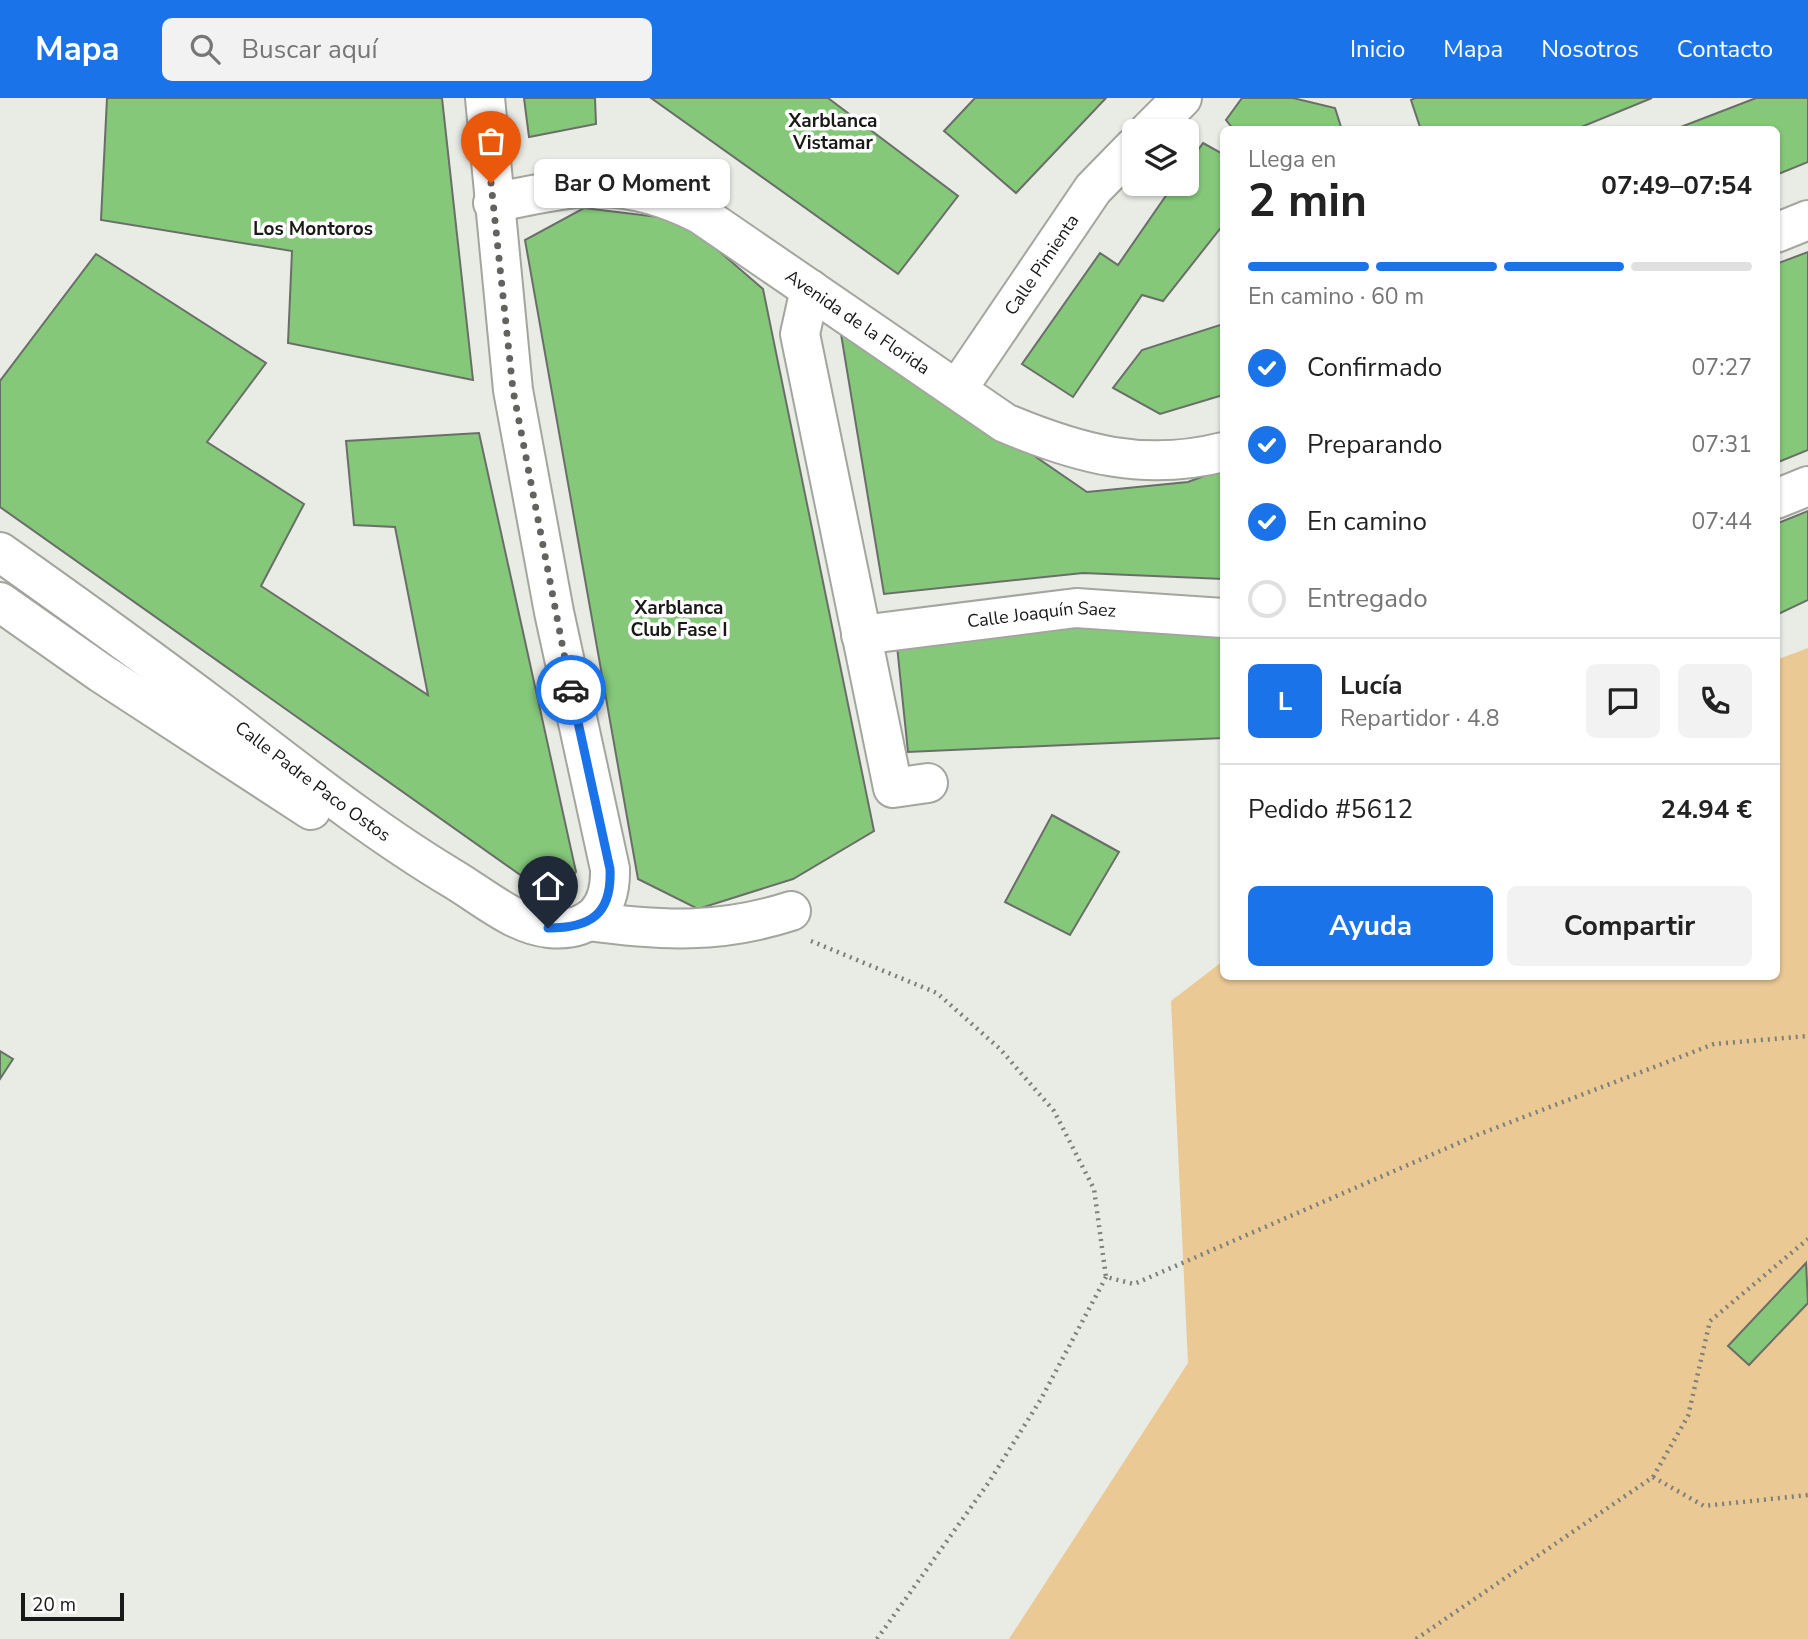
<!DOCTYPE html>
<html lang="es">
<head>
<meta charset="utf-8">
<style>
  :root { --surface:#fff; --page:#f2f2f2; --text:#222; --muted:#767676; --line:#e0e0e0; --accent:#1a73e8 }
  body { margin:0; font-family:"Nunito Sans",sans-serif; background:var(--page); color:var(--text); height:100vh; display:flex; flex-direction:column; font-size:26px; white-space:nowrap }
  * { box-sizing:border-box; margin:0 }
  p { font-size:23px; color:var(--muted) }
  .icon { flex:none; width:38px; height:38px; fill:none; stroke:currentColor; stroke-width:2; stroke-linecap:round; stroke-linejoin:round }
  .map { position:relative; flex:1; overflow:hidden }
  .side { position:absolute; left:1220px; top:28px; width:560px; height:854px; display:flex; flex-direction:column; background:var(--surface); border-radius:10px; box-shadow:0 2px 5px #0004 }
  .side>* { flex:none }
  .controls { position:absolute; left:1122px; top:21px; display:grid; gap:14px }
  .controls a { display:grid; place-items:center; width:77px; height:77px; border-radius:10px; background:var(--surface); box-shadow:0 2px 5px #0004; font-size:35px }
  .scale { position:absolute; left:21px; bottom:18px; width:103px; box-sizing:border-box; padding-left:7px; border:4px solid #191a17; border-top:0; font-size:19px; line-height:24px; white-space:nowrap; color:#191a17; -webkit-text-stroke:5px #fff; paint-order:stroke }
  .pin { position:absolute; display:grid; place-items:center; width:60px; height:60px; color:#fff; margin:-72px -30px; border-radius:50% 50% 50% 0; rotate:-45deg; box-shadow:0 0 7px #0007 }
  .pin .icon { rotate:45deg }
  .courier { position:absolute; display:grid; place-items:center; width:70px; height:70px; margin:-35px; border:5px solid #1a73e8; border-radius:50%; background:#fff; color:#222; box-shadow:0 2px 9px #0007 }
  .bubble { position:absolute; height:49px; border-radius:10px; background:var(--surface); box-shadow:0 2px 5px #0004; font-size:23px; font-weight:700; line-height:49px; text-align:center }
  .overview em { font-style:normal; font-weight:700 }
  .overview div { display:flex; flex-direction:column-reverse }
  .overview { display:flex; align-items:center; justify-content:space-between; height:119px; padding:0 28px }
  h1 { font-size:46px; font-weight:700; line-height:52px }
  .bar { display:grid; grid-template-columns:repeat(4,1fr); gap:10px 7px; align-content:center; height:84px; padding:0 28px }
  .bar i { height:9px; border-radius:5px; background:var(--line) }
  .bar .on { background:var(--accent) }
  .bar p { grid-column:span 4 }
  .line { display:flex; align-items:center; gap:18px; padding:0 28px; border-top:2px solid var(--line) }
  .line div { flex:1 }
  .round { display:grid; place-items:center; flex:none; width:74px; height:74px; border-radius:10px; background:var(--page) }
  ol { padding:0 28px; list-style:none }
  li { display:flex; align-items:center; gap:21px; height:77px }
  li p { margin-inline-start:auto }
  li .icon { padding:7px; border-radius:50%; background:var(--accent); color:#fff; stroke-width:4 }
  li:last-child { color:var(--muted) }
  li i { width:38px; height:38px; border:4px solid var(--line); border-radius:50% }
  .button { display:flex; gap:14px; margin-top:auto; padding:14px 28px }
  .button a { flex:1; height:80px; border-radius:10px; background:var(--accent); color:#fff; font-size:28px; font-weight:700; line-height:80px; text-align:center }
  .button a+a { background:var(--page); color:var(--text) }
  header { display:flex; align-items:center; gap:42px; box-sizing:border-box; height:98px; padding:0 35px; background:var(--accent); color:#fff }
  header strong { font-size:33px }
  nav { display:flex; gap:38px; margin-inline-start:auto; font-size:24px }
  .search { width:490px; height:63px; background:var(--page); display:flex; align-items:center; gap:18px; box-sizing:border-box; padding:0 24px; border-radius:10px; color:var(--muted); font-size:26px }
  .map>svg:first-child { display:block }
  .green { fill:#eac994 }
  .building { fill:#85c87a; stroke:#6a6e69; stroke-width:2 }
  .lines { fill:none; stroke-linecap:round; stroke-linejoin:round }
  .minor-casing { stroke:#a3a59f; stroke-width:42 }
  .path { stroke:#7d7f7a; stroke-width:4.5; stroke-dasharray:2 5; stroke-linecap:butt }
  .minor { stroke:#fff; stroke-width:38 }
  .done { stroke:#62635f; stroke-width:7; stroke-dasharray:0 12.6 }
  .route { stroke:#1a73e8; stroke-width:9 }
  .labels { text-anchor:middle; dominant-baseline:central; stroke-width:7; stroke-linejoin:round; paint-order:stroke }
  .street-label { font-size:18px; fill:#191a17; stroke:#fff }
  .neighbourhood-label { font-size:19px; font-weight:bold; fill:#191a17; stroke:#fff }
</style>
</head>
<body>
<header>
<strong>Mapa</strong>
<div class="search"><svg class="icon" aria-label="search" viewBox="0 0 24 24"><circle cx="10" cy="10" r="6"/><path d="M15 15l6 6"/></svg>Buscar aquí</div>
<nav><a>Inicio</a><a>Mapa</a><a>Nosotros</a><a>Contacto</a></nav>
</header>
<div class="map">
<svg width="1808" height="1541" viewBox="0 0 1808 1541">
  <rect width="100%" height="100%" fill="#e9ebe5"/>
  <path class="green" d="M1808,550V1541H1009L1188,1265L1171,903L1223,863V878H1776V562Z"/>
  <path class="building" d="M107,0H442L473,282L288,245L292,153L101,122Z
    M524,0H595L596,26L529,39Z
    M651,0H828L958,98L898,176Z
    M975,0H1106L1016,95L944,33Z
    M1242,0H1293L1335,10L1342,32H1234L1226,22Z
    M1415,0H1652L1574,32H1421L1411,2Z
    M1756,0H1808V64L1776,77V32H1673Z
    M1203,45L1223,56V127L1163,203L1142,197L1073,299L1022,266L1100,155L1118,167L1174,86H1186V69Z
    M584,110L683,122L763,191L874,733L793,781L698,811L638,781L525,142Z
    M1808,154V352L1776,365V166Z
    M96,156L266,265L207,344L304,406L261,488L428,597L395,429L354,427L346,343L479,335L576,774L550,798L0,409V283Z
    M839,224L1087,394L1188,384L1223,371V481L1083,475L884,496Z
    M1223,226V297L1160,316L1113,290L1142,252Z
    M1808,413V502L1776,517V426Z
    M1079,527L1223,534V640L908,654L897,548Z
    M1052,717L1119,754L1070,837L1005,804Z
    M0,953L13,961L0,981Z
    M1806,1165L1808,1205L1749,1267L1728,1248Z"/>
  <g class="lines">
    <defs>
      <g id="minor">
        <path d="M1149,33L1182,0"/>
        <path id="s1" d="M493,105C575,88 622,76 700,116L1005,325C1079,356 1144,374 1223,354"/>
        <path d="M1776,135L1808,122"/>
        <path d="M810,191L800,236L893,690L928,685"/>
        <path id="s2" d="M958,290L1093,91L1134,49"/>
        <path d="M1776,401L1808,388"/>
        <path id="s3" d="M0,454C75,507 150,561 223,616C299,674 373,733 455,782C483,799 516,827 549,830C591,834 611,811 610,771L554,514L513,292L485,0"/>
        <path d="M0,504L101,575L311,712"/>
        <path id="s4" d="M861,537L1076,510L1223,520"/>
        <path d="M588,823C661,833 720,836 791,813"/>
      </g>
    </defs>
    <use href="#minor" class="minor-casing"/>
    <path class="path" d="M811,843L937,895L1000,951L1054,1013L1094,1091L1106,1179L1134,1186L1477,1037L1714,946L1808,938
      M1653,1379L1688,1318L1710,1223L1808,1141
      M877,1541L989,1384L1041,1301L1106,1179
      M1416,1541L1653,1379L1704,1408L1808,1397"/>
    <use href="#minor" class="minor"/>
  </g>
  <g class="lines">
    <path class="done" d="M491,85L513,292L571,592"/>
    <path class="route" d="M548,830C591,830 612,816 610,771L571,592"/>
  </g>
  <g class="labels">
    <g class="street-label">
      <text stroke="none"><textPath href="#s2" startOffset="149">Calle Pimienta</textPath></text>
      <text stroke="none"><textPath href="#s1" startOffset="404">Avenida de la Florida</textPath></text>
      <text stroke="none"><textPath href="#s4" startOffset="182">Calle Joaquín Saez</textPath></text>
      <text stroke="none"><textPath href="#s3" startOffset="388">Calle Padre Paco Ostos</textPath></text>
    </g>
    <g class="neighbourhood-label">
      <text x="833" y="23">Xarblanca<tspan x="833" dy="22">Vistamar</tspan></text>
      <text x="313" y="131">Los Montoros</text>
      <text x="679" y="510">Xarblanca<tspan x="679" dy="22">Club Fase I</tspan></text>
    </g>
  </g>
</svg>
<div class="controls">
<a><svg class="icon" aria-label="layers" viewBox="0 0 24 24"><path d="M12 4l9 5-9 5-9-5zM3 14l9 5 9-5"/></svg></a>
</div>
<div class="scale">20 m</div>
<div class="pin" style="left:491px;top:85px;background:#ea580c"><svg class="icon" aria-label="bag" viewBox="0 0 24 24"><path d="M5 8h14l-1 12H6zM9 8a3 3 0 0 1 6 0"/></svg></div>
<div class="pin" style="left:548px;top:830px;background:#1f2937"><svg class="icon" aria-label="home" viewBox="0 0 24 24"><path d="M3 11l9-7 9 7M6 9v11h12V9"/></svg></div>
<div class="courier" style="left:571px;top:592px"><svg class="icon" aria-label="car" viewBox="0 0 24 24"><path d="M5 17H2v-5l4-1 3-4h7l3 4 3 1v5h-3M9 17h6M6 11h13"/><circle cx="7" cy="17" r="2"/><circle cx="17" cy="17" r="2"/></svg></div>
<div class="bubble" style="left:534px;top:61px;width:196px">Bar O Moment</div>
<section class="side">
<div class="overview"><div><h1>2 min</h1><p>Llega en</p></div><em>07:49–07:54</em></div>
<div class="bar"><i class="on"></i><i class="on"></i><i class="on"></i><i></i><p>En camino · 60 m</p></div>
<ol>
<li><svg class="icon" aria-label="check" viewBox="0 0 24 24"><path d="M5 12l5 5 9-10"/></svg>Confirmado<p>07:27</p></li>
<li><svg class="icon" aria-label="check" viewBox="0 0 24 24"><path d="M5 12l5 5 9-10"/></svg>Preparando<p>07:31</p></li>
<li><svg class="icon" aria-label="check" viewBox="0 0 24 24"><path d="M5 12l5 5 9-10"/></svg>En camino<p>07:44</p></li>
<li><i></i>Entregado</li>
</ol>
<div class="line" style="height:126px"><b class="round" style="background:var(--accent);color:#fff">L</b><div><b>Lucía</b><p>Repartidor · 4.8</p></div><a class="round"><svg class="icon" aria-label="chat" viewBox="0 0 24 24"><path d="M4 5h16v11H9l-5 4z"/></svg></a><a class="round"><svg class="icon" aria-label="phone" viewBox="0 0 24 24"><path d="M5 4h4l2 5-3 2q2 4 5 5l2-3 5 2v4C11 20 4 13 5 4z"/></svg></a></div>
<div class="line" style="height:91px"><div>Pedido #5612</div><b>24.94 €</b></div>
<div class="button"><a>Ayuda</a><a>Compartir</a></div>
</section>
</div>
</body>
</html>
